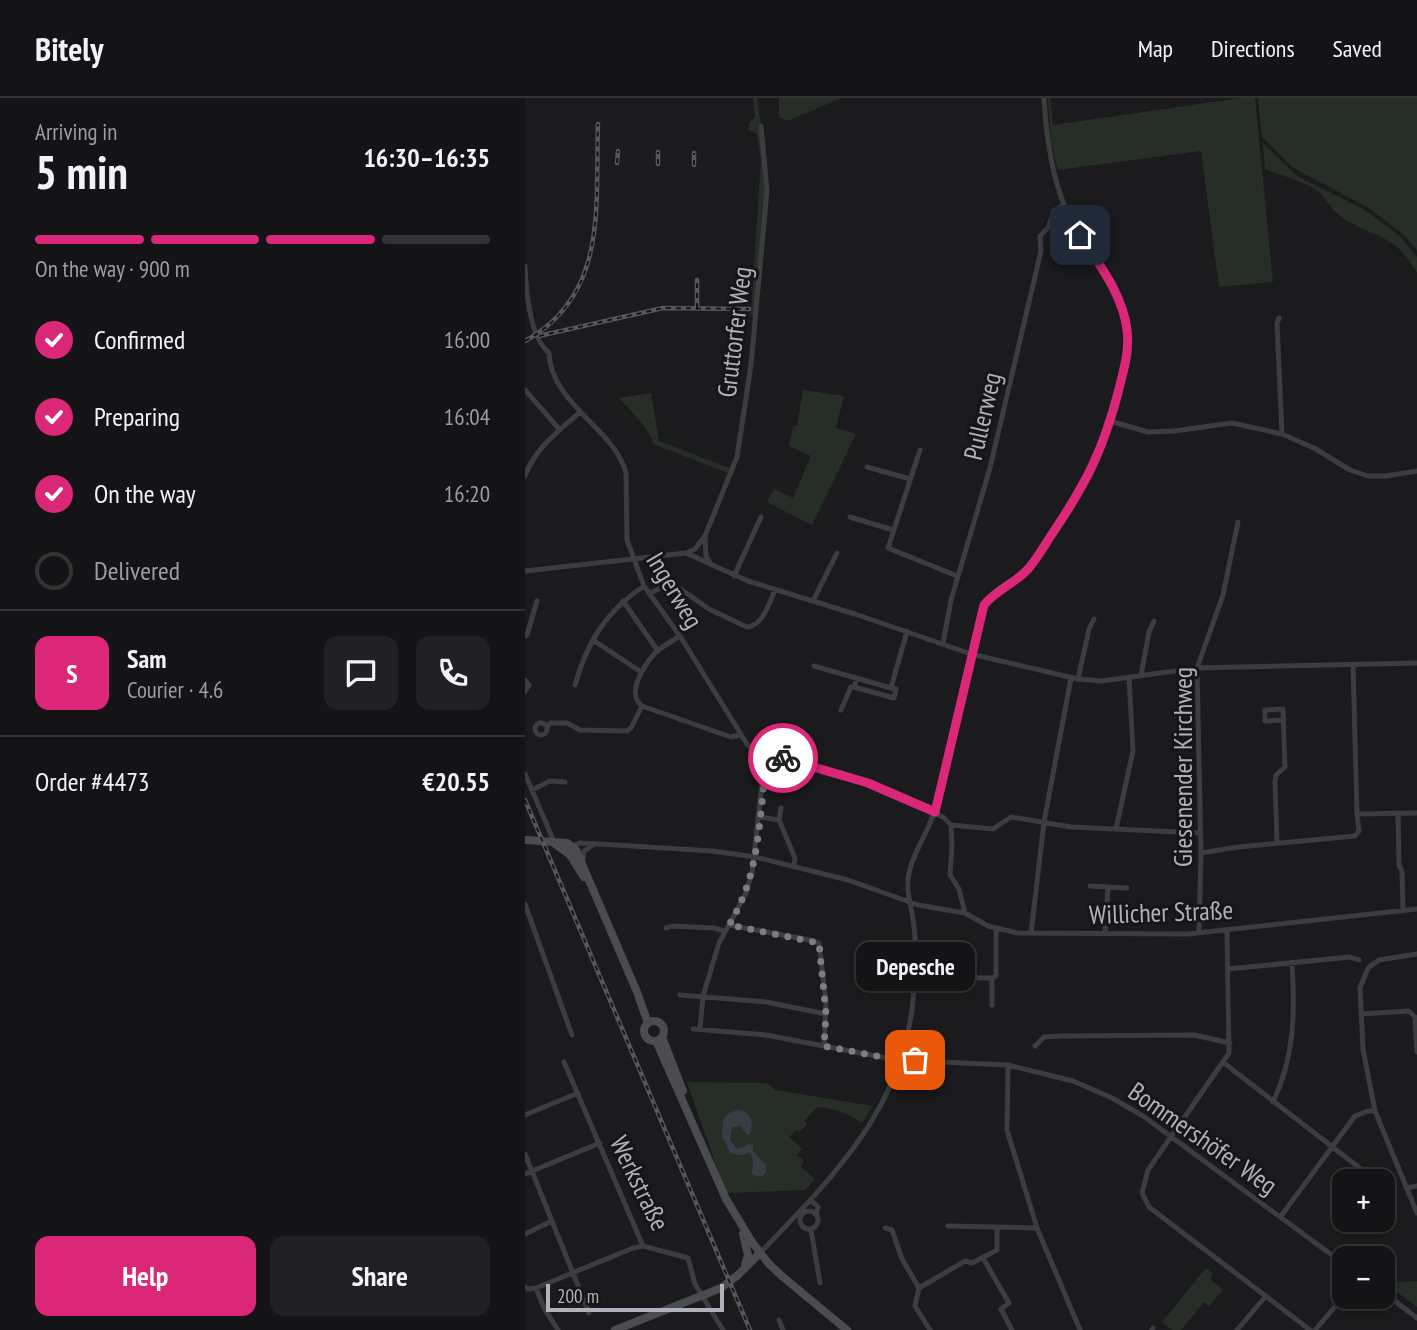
<!DOCTYPE html>
<html lang="en">
<head>
<meta charset="utf-8">
<style>
  :root { --surface:#141416; --page:#212123; --text:#f1f3f6; --muted:#9d9ea1; --line:#333335; --accent:#db2777 }
  body { margin:0; font-family:"PT Sans Narrow",sans-serif; background:var(--page); color:var(--text); height:100vh; display:flex; flex-direction:column; font-size:26px; white-space:nowrap }
  * { box-sizing:border-box; margin:0 }
  p { font-size:23px; color:var(--muted) }
  .icon { flex:none; width:38px; height:38px; fill:none; stroke:currentColor; stroke-width:2; stroke-linecap:round; stroke-linejoin:round }
  .map { position:relative; flex:1; overflow:hidden }
  .details { display:flex; flex-direction:column; background:var(--surface); width:525px }
  .details>* { flex:none }
  .buttons { position:absolute; left:807px; top:1071px; display:grid; gap:14px }
  .buttons a { display:grid; place-items:center; width:63px; height:63px; border-radius:14px; background:var(--surface); box-shadow:0 4px 10px #0003,0 0 0 2px var(--line); font-size:35px }
  .scale { position:absolute; left:21px; bottom:18px; width:178px; box-sizing:border-box; padding-left:7px; border:4px solid #afb2ba; border-top:0; font-size:19px; line-height:24px; white-space:nowrap; color:#afb2ba; -webkit-text-stroke:5px #161618; paint-order:stroke }
  .pin { position:absolute; display:grid; place-items:center; width:60px; height:60px; color:#fff; margin:-30px; border-radius:14px; box-shadow:0 4px 10px #0006 }
  .courier { position:absolute; display:grid; place-items:center; width:70px; height:70px; margin:-35px; border:5px solid #db2777; border-radius:50%; background:#fff; color:#222; box-shadow:0 2px 9px #0007 }
  .bubble { position:absolute; height:49px; border-radius:14px; background:var(--surface); box-shadow:0 4px 10px #0003,0 0 0 2px var(--line); font-size:23px; font-weight:700; line-height:49px; text-align:center }
  .head em { font-style:normal; font-weight:700 }
  .head div { display:flex; flex-direction:column-reverse }
  .head { display:flex; align-items:center; justify-content:space-between; height:119px; padding:0 35px }
  h1 { font-size:46px; font-weight:700; line-height:52px }
  .bar { display:grid; grid-template-columns:repeat(4,1fr); gap:10px 7px; align-content:center; height:84px; padding:0 35px }
  .bar i { height:9px; border-radius:5px; background:var(--line) }
  .bar .active { background:var(--accent) }
  .bar p { grid-column:span 4 }
  .line { display:flex; align-items:center; gap:18px; padding:0 35px; border-top:2px solid var(--line) }
  .line div { flex:1 }
  .round { display:grid; place-items:center; flex:none; width:74px; height:74px; border-radius:14px; background:var(--page) }
  ol { padding:0 35px; list-style:none }
  li { display:flex; align-items:center; gap:21px; height:77px }
  li p { margin-inline-start:auto }
  li .icon { padding:7px; border-radius:50%; background:var(--accent); color:#fff; stroke-width:4 }
  li:last-child { color:var(--muted) }
  li i { width:38px; height:38px; border:4px solid var(--line); border-radius:50% }
  .cta { display:flex; gap:14px; margin-top:auto; padding:14px 35px }
  .cta a { flex:1; height:80px; border-radius:14px; background:var(--accent); color:#fff; font-size:28px; font-weight:700; line-height:80px; text-align:center }
  .cta a+a { background:var(--page); color:var(--text) }
  header { display:flex; align-items:center; gap:42px; box-sizing:border-box; height:98px; padding:0 35px; background:var(--surface); border-bottom:2px solid var(--line) }
  header strong { font-size:33px }
  nav { display:flex; gap:38px; margin-inline-start:auto; font-size:24px }
  main { display:flex; flex:1; min-height:0 }
  .map>svg:first-child { display:block }
  .green { fill:#272e28 }
  .water { fill:#363d44 }
  .lines { fill:none; stroke-linecap:round; stroke-linejoin:round }
  .street { stroke:#3c3d41; stroke-width:5 }
  .secondary { stroke:#4a4c51; stroke-width:8 }
  .rail-casing { stroke:#55575c; stroke-width:4.5 }
  .rail { stroke:#161618; stroke-width:2; stroke-dasharray:5; stroke-linecap:butt }
  .done { stroke:#7b7d83; stroke-width:7; stroke-dasharray:0 12.6 }
  .route { stroke:#db2777; stroke-width:9 }
  .labels { text-anchor:middle; dominant-baseline:central; stroke-width:6; stroke-linejoin:round; paint-order:stroke }
  .street-label { font-size:26px; fill:#afb2ba; stroke:#161618 }
</style>
</head>
<body>
<header>
<strong>Bitely</strong>
<nav><a>Map</a><a>Directions</a><a>Saved</a></nav>
</header>
<main>
<section class="details">
<div class="head"><div><h1>5 min</h1><p>Arriving in</p></div><em>16:30–16:35</em></div>
<div class="bar"><i class="active"></i><i class="active"></i><i class="active"></i><i></i><p>On the way · 900 m</p></div>
<ol>
<li><svg class="icon" aria-label="check" viewBox="0 0 24 24"><path d="M5 12l5 5 9-10"/></svg>Confirmed<p>16:00</p></li>
<li><svg class="icon" aria-label="check" viewBox="0 0 24 24"><path d="M5 12l5 5 9-10"/></svg>Preparing<p>16:04</p></li>
<li><svg class="icon" aria-label="check" viewBox="0 0 24 24"><path d="M5 12l5 5 9-10"/></svg>On the way<p>16:20</p></li>
<li><i></i>Delivered</li>
</ol>
<div class="line" style="height:126px"><b class="round" style="background:var(--accent);color:#fff">S</b><div><b>Sam</b><p>Courier · 4.6</p></div><a class="round"><svg class="icon" aria-label="chat" viewBox="0 0 24 24"><path d="M4 5h16v11H9l-5 4z"/></svg></a><a class="round"><svg class="icon" aria-label="phone" viewBox="0 0 24 24"><path d="M5 4h4l2 5-3 2q2 4 5 5l2-3 5 2v4C11 20 4 13 5 4z"/></svg></a></div>
<div class="line" style="height:91px"><div>Order #4473</div><b>€20.55</b></div>
<div class="cta"><a>Help</a><a>Share</a></div>
</section>
<div class="map">
<svg width="892" height="1232" viewBox="0 0 892 1232">
  <rect width="100%" height="100%" fill="#1b1b1d"/>
  <path class="green" d="M228,0H232L242,75L231,217H226L236,62L232,36L223,31L224,25L230,19Z
    M254,0H317L262,23L254,19Z
    M523,0H525L528,27L716,0H730L748,184L694,189L676,53L533,72L526,43Z
    M733,0H892V152L877,135L842,109L767,69L737,39Z
    M738,45L772,78L840,112L875,138L892,159V175C868,135 857,143 821,122C809,115 804,105 795,95C785,85 754,77 740,71Z
    M278,292L319,298L311,330L331,336L287,427L242,404L249,391L268,400L286,358L264,348L268,328H272Z
    M126,295L134,343L207,371L205,376L128,346C126,332 104,311 94,300Z
    M162,984L241,985L251,992L348,1008L337,1025C323,1014 309,1011 292,1009L279,1023L282,1026L274,1034L271,1032L264,1039L277,1051L272,1057L279,1063L275,1068L290,1081L280,1092L202,1095L194,1076Z
    M681,1170L688,1176L685,1181L698,1192L684,1208L679,1204L656,1232H647L637,1224Z
    M892,1183V1209L864,1188L867,1184Z"/>
  <path class="water" d="M213,1012C226,1013 229,1024 225,1036L222,1037L215,1028L207,1029L205,1042L212,1051L224,1046L228,1047V1053L241,1067V1075L236,1079L227,1076L228,1061L225,1055L214,1057L205,1055L197,1038L198,1022L204,1015Z"/>
  <g class="lines">
    <path class="street" d="M0,168C1,192 4,239 24,255C26,306 90,331 101,375L102,442L119,488L155,538L222,646L233,655L239,667L227,775L221,795L194,845L178,898L175,931
      M754,220L752,226L757,336
      M0,292L35,332
      M585,323L623,334L649,333L707,325L757,336L789,350L825,372L843,378H861L892,373
      M395,352L363,450L432,478
      M342,369L385,381
      M0,378C10,350 33,334 54,315
      M325,419L368,432
      M180,438L181,458L185,465
      M161,455L170,451L180,438L212,359L226,267L242,92L236,28
      M0,473L161,455L223,483L330,516L446,556L553,581L576,583L672,570L892,565
      M209,478L236,419
      M125,495L147,485L184,511L222,529C238,528 244,505 250,492
      M98,503L133,553
      M288,503L312,455
      M0,538L2,537L12,503
      M68,542L116,574
      M418,546L426,502L465,370L516,153L515,138L523,130L529,113L539,107
      M828,567L832,716
      M289,568L366,590
      M616,577L624,534L629,523
      M332,580L329,589L369,600L371,591L366,590L382,533
      M553,581L564,531L569,521
      M0,582L4,587L0,593
      M50,587C62,544 81,513 119,488
      M117,608L206,639L216,637
      M117,608C100,595 120,566 131,554C138,548 147,543 155,538
      M316,612L326,589H329
      M10 631a6 6 0 1 1 12 0a6 6 0 1 1-12 0Z
      M22,629L25,625H42L55,632L102,633L106,630L117,608
      M233,655L253,658L302,675L343,686L418,719L426,727L427,749L425,777L434,791L440,815
      M0,676L27,739L26,744
      M7,692L25,683L40,684
      M256,710L254,722L270,760L269,767
      M873,715L874,767L877,773L878,813
      M235,719L254,722
      M426,727L468,731L486,719L546,729L675,735
      M591,731L608,653L604,579
      M752,745L750,684L751,677L760,669L758,611L740,612V623L759,622
      M46,749L54,745L75,746L187,753L230,759L323,782L393,807L440,815L463,828L493,835L663,836L892,811
      M676,755L713,749L830,738L834,733L832,716L892,715
      M58,763L59,753L68,747
      M565,788L583,789
      M0,806L47,937
      M204,827L285,842L294,845L301,904L299,948
      M141,830L147,828L189,830L199,833
      M702,833L704,955L623,1072L617,1095L624,1109L785,1232
      M506,835L519,724L546,580
      M674,835L676,755L672,570L698,497L713,424
      M580,836L583,789L602,790
      M892,856L854,862L843,870L835,890L838,951L850,1013L892,1115
      M703,871L825,859L834,862
      M389,879L467,880
      M155,897L241,904L301,916
      M467,907V880L471,878V831
      M836,916L884,913L892,921
      M890,921L892,954
      M168,931L241,937L372,962L483,967L548,983L587,1000L618,1018L819,1166
      M510,948L519,939L536,938L669,937L705,945
      M39,964L118,1148L163,1160L170,1186L198,1232
      M699,965L836,1071
      M483,967L482,1032L512,1130L555,1232
      M748,1004C770,958 770,914 767,865
      M0,1017L53,995
      M0,1056L64,1215
      M0,1076L75,1045
      M881,1090L892,1088
      M286,1102L293,1109L291,1117
      M275 1122a9 9 0 1 1 18 0a9 9 0 1 1-18 0Z
      M756,1118L830,1018L843,1013H850
      M423,1128L512,1130
      M360,1130L367,1132L377,1161L394,1190L390,1208L405,1232
      M286,1132L295,1185
      M0,1136L27,1123
      M235,1155C307,1080 377,1012 388,903C390,879 392,852 389,829C388,813 381,797 383,781C386,757 403,735 410,712C431,648 439,581 455,516C465,493 489,488 504,469C528,441 557,394 572,361C586,329 606,266 602,232C597,186 558,151 540,109C527,78 521,34 519,0
      M458,1160L484,1205L476,1211L487,1232
      M0,1189L3,1191L11,1190L108,1150L118,1148
      M11,1190L19,1210L33,1232
      M394,1190L440,1163L447,1165L472,1152V1129
      M858,1194L892,1220
      M254,1222L258,1232
      M627,1232L628,1230
      M712,1232L741,1198
      M790,1232L819,1198"/>
    <path class="secondary" d="M0,742L42,745L51,752L112,894L123,925
      M29,745L45,757L59,779
      M119 933a10 10 0 1 1 20 0a10 10 0 1 1-20 0Z
      M137,939L158,993
      M131,943L201,1101L227,1144L244,1166L258,1179L322,1232
      M218,1136L223,1157L220,1167
      M90,1232L196,1190L213,1177L235,1155"/>
    <defs>
      <path id="rail" d="M92,65L93,53
        M133,66V54
        M169,67V55
        M172,210V182
        M14,238L138,210L224,211
        M0,243C84,197 70,107 73,26
        M0,702L225,1232"/>
    </defs>
    <use href="#rail" class="rail-casing"/>
    <use href="#rail" class="rail"/>
  </g>
  <g class="lines">
    <path class="done" d="M258,660L233,655L239,667L240,676C234,729 233,780 204,827L294,845L301,916L299,948L372,962H390"/>
    <path class="route" d="M258,660L343,685L410,714L459,507C472,491 491,485 504,470C514,458 522,443 531,430C563,382 578,351 593,295C598,274 605,253 602,232C598,197 574,166 555,137"/>
  </g>
  <g class="labels">
    <g class="street-label">
      <text transform="translate(209 234) rotate(-83)">Gruttorfer Weg</text>
      <text transform="translate(457 318) rotate(-77)">Pullerweg</text>
      <text transform="translate(150 492) rotate(59)">Ingerweg</text>
      <text transform="translate(657 669) rotate(-90)">Giesenender Kirchweg</text>
      <text transform="translate(636 814) rotate(-2)">Willicher Straße</text>
      <text transform="translate(678 1040) rotate(35)">Bommershöfer Weg</text>
      <text transform="translate(115 1085) rotate(64)">Werkstraße</text>
    </g>
  </g>
</svg>
<div class="buttons">
<a>+</a>
<a>−</a>
</div>
<div class="scale">200 m</div>
<div class="pin" style="left:390px;top:962px;background:#ea580c"><svg class="icon" aria-label="bag" viewBox="0 0 24 24"><path d="M5 8h14l-1 12H6zM9 8a3 3 0 0 1 6 0"/></svg></div>
<div class="pin" style="left:555px;top:137px;background:#1f2937"><svg class="icon" aria-label="home" viewBox="0 0 24 24"><path d="M3 11l9-7 9 7M6 9v11h12V9"/></svg></div>
<div class="courier" style="left:258px;top:660px"><svg class="icon" aria-label="bike" viewBox="0 0 24 24"><circle cx="6" cy="16" r="4"/><circle cx="18" cy="16" r="4"/><path d="M6 16l4-8h5l3 8M10 8l3 8H6M13 5h3"/></svg></div>
<div class="bubble" style="left:331px;top:844px;width:119px">Depesche</div>
</div>
</main>
</body>
</html>
